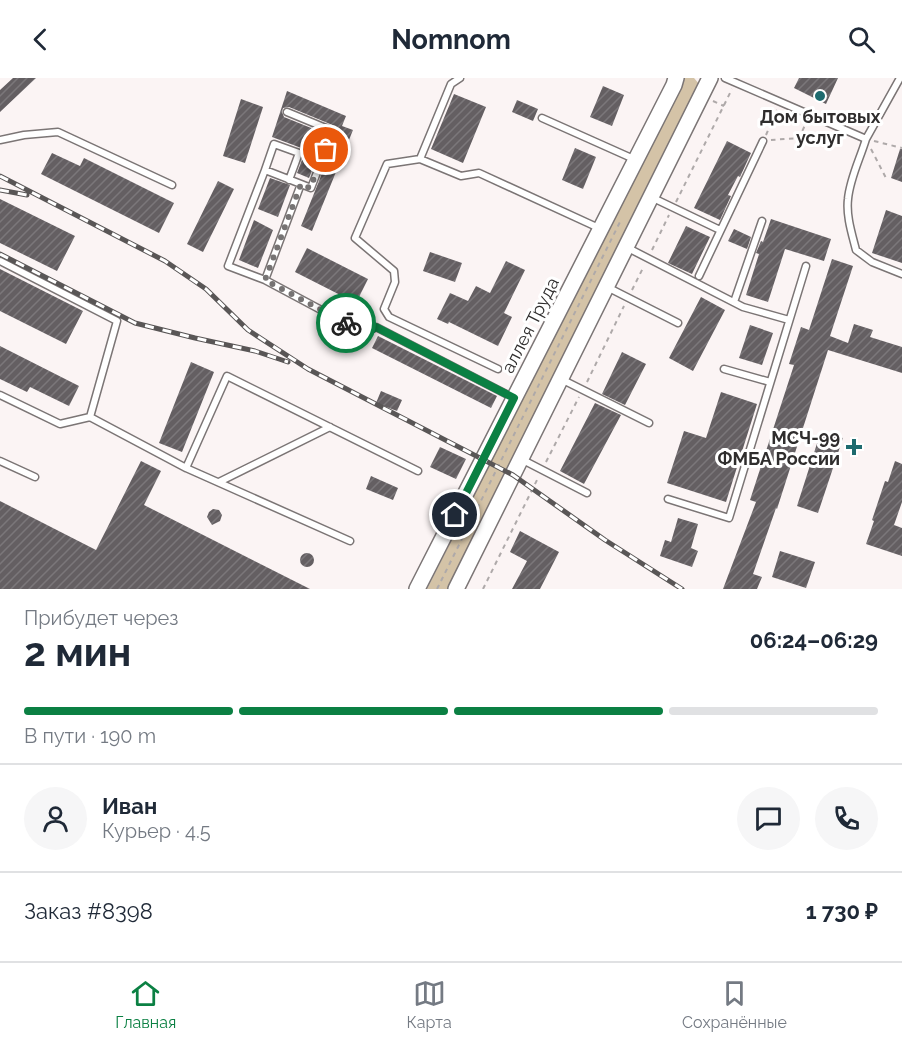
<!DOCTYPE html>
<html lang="ru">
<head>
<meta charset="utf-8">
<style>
  :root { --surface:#fff; --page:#f6f6f7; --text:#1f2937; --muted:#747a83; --line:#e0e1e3; --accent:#0b8043 }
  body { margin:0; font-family:Raleway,sans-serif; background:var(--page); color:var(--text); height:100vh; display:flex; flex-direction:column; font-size:22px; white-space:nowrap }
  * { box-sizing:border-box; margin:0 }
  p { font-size:20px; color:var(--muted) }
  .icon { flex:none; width:33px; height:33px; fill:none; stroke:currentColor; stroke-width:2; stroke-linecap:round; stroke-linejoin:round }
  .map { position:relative; height:511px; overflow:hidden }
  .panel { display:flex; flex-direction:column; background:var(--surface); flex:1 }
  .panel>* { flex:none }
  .pin { position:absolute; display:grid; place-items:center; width:51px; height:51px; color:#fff; margin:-26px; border:3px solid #fff; border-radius:50%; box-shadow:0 2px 6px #0007 }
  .courier { position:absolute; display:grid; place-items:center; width:60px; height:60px; margin:-30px; border:4px solid #0b8043; border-radius:50%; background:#fff; color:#222; box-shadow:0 2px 8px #0007 }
  .head em { font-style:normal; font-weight:700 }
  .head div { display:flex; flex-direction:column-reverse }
  .head { display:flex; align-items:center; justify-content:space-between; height:102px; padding:0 24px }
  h1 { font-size:39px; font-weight:700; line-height:45px }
  .bar { display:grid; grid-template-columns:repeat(4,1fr); gap:9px 6px; align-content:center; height:72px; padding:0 24px }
  .bar i { height:8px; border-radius:4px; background:var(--line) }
  .bar .on { background:var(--accent) }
  .bar p { grid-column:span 4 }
  .line { display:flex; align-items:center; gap:15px; padding:0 24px; border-top:2px solid var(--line) }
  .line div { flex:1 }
  .round { display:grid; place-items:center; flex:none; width:63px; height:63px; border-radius:32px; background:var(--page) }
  header { display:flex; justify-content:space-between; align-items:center; height:78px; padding:0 24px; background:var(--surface); font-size:27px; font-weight:700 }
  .tabs { display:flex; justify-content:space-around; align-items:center; height:84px; border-top:2px solid var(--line); background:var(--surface); font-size:16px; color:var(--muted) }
  .tabs a { display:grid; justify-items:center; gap:3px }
  .tabs .on { color:var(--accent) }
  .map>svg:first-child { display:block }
  .green { fill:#d4c3a7 }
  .building { fill:url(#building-hatch) }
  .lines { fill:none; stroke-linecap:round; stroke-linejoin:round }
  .service-casing { stroke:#7b7575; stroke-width:9 }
  .tertiary-casing { stroke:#7b7575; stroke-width:18 }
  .path { stroke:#aea9a9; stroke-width:2; stroke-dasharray:4.5 4.5; stroke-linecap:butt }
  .service { stroke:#fff; stroke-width:6 }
  .tertiary { stroke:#fff; stroke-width:15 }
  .rail-casing { stroke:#595656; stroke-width:5 }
  .rail { stroke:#fff; stroke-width:3; stroke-dasharray:9; stroke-linecap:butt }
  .done { stroke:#767373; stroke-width:6; stroke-dasharray:0 10.8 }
  .route { stroke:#0b8043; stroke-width:8 }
  .poi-dot { fill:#1e6b6f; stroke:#fff; stroke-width:2 }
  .labels { text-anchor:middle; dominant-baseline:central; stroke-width:6; stroke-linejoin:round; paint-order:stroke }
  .poi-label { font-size:18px; font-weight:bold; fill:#2f2d2d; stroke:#fff }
  .street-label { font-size:18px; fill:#2f2d2d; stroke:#fff }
</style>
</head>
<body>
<header><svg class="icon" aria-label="back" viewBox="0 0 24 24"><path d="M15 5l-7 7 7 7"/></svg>Nomnom<svg class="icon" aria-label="search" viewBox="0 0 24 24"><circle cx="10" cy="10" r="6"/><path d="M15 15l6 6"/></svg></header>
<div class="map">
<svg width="902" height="511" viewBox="0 0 902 511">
  <defs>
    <pattern id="building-hatch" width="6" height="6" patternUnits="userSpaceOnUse" patternTransform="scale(1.5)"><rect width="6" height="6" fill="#645f62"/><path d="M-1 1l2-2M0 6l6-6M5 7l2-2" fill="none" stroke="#7b777a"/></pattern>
  </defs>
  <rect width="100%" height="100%" fill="#fbf4f4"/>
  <path class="green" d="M685,0H694L700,7L449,511H427L682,2Z"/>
  <path class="building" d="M13,0H36L0,34V12Z
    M799,0H838L826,26L794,10Z
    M603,8L624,17L612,48L590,39Z
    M287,13L346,38L342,48L353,52L312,153L301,148L319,103L338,52L335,48L289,29L283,30L282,34L284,39L326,56L309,100L297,95L304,77V71L272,59Z
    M454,16L486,29L463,85L431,71Z
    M241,21L263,29L245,85L223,78Z
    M517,22L538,31L533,43L512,34Z
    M727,63L751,75L740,99L738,98L728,117L731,118L720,142L694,130Z
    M575,70L596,79L583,111L562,102Z
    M900,71H902V104L891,100Z
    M52,75L80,88L84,80L174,125L159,155L41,96Z
    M270,100L290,107L278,139L258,131Z
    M218,103L234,111L203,174L187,166Z
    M0,121L75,158L57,193L0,165Z
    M886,132L902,138V185L872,175Z
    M771,141L831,161L824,183L785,171L768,224L746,217L759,176L756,175L761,163L763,164Z
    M254,142L273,152L258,190L239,182Z
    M686,148L710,159L692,196L668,185Z
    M734,151L751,159L747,171L728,163Z
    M307,170L368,201L356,225L295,194Z
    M430,174L462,185L455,204L423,193Z
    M832,181L853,188L830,258L848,265L854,246L873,252L870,259L902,269V295L828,272L777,431L776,430L753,496L762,499L757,511H723L756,424L750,422L794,287L789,286L801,249L809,252Z
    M506,183L525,192L504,235L512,239L498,268L449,244L448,246L437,241L450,215L468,223L476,208L490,215Z
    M0,191L83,233L66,266L0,233Z
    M701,219L725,232L693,293L669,280Z
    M750,247L773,255L762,287L739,280Z
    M378,258L497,318L491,330L372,270Z
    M0,268L79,308L69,328L30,309L27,314L0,301Z
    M622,274L646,286L625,327L602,316Z
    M191,284L214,294L182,374L159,365Z
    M381,313L402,322L397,333L376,325Z
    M721,314L757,326L726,424L667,405L684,353L706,360Z
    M595,325L621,337L584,406L560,393Z
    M821,353L843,360L818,435L797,428Z
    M440,369L466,381L456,401L430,389Z
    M141,383L161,393L144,427L310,511H0V423L96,472Z
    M895,383L902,386V424L894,447L902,450V478L866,466L874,443L872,442L885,403L888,404Z
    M371,398L398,410L393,422L366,411Z
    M213,431L219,432L222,437L220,443L212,447L207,439L209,434Z
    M678,440L698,446L691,470L698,473L692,489L660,478L665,462L671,464Z
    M520,453L559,474L540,511H512L527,483L510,474Z
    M780,473L815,484L806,510L772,499Z
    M300 482a7 7 0 1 1 14 0a7 7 0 1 1-14 0Z"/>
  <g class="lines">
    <defs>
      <path id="service" d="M460,0L451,6L420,81L387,86L355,160L394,193L395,204L384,231L389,239L498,291
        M725,0L866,61C860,81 850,100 848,121C846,138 852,156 856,172L872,184L902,196
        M287,34L333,53L311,110L301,106L265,202L353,249L366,255L376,249L514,320
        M542,40L636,82
        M866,61L900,0
        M0,62L24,57L58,54L172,107
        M420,81L461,98L479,95L601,151
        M265,92L274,66L299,75L289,102
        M651,119L720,152
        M626,169L743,229L789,242
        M0,183L117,243L90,339
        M699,198L763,63
        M265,202L228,188L265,92L301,106
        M607,209L678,245
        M734,224L762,143
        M724,291L770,304
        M561,301L649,345
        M0,317L60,346L90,339L186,390L227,298L418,393
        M521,381L587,415
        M0,383L35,399
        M186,390L350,463
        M219,404L330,349
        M668,421L729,440L806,188"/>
      <path id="tertiary" d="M417,511L674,7L676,0
        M456,511L710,0"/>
    </defs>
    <use href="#service" class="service-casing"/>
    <use href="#tertiary" class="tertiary-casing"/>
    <path class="path" d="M713,23L724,28
      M766,57L777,32
      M771,62L799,60L806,45
      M874,63L902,70
      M871,71L886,100
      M676,124L732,11
      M652,172L669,137
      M632,212L644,188
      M587,304L624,228
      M546,384L579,319
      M437,511L620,144
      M483,511L538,400"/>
    <use href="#service" class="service"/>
    <use href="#tertiary" class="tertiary"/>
    <defs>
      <path id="rail" d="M0,98L165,183L206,211L248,252L308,291L513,397L605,462L682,511
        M0,112L27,117
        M0,176L135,245L195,260L255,273L288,284"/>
    </defs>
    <use href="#rail" class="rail-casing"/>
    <use href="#rail" class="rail"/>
  </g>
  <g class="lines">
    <path class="done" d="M326,72L310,110L301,106L265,202L346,245"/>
    <path class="route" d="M346,245L366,255L376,249L514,320L455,437"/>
  </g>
  <g class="poi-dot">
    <circle cx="820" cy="18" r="6"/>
    <path d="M851 360h6v6h6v6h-6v6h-6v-6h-6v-6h6z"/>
  </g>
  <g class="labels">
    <g class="poi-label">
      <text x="820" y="38">Дом бытовых<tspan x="820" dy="21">услуг</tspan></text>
      <text x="840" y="359" text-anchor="end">МСЧ-99<tspan x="840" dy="21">ФМБА России</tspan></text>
    </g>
    <g class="street-label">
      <text transform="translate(530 247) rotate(-63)">аллея Труда</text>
    </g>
  </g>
</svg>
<div class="pin" style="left:326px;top:72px;background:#ea580c"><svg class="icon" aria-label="bag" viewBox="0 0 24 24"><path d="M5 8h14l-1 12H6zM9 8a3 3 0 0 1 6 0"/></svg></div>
<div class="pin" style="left:455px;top:437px;background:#1f2937"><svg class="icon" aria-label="home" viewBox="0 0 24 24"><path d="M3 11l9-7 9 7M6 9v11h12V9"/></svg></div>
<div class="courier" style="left:346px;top:245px"><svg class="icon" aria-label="bike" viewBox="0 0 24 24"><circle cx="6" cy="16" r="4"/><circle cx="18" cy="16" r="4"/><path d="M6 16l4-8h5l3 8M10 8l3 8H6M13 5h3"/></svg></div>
</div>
<section class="panel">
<div class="head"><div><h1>2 мин</h1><p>Прибудет через</p></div><em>06:24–06:29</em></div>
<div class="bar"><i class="on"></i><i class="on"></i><i class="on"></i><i></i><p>В пути · 190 m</p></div>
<div class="line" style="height:108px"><a class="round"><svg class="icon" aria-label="person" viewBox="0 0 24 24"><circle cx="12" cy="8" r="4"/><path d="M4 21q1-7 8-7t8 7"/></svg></a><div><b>Иван</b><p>Курьер · 4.5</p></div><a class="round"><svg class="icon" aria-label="chat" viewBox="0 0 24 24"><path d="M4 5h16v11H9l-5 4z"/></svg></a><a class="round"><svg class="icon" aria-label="phone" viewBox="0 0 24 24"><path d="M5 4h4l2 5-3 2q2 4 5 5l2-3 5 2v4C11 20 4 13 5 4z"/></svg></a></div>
<div class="line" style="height:78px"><div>Заказ #8398</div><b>1 730 ₽</b></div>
</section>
<nav class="tabs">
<a class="on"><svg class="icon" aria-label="home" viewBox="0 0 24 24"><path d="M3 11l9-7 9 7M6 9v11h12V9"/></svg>Главная</a>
<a><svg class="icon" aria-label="map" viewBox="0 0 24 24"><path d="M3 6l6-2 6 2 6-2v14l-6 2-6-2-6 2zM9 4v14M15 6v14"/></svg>Карта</a>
<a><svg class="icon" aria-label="saved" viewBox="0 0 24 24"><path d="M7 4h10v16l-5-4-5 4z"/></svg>Сохранённые</a>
</nav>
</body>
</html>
